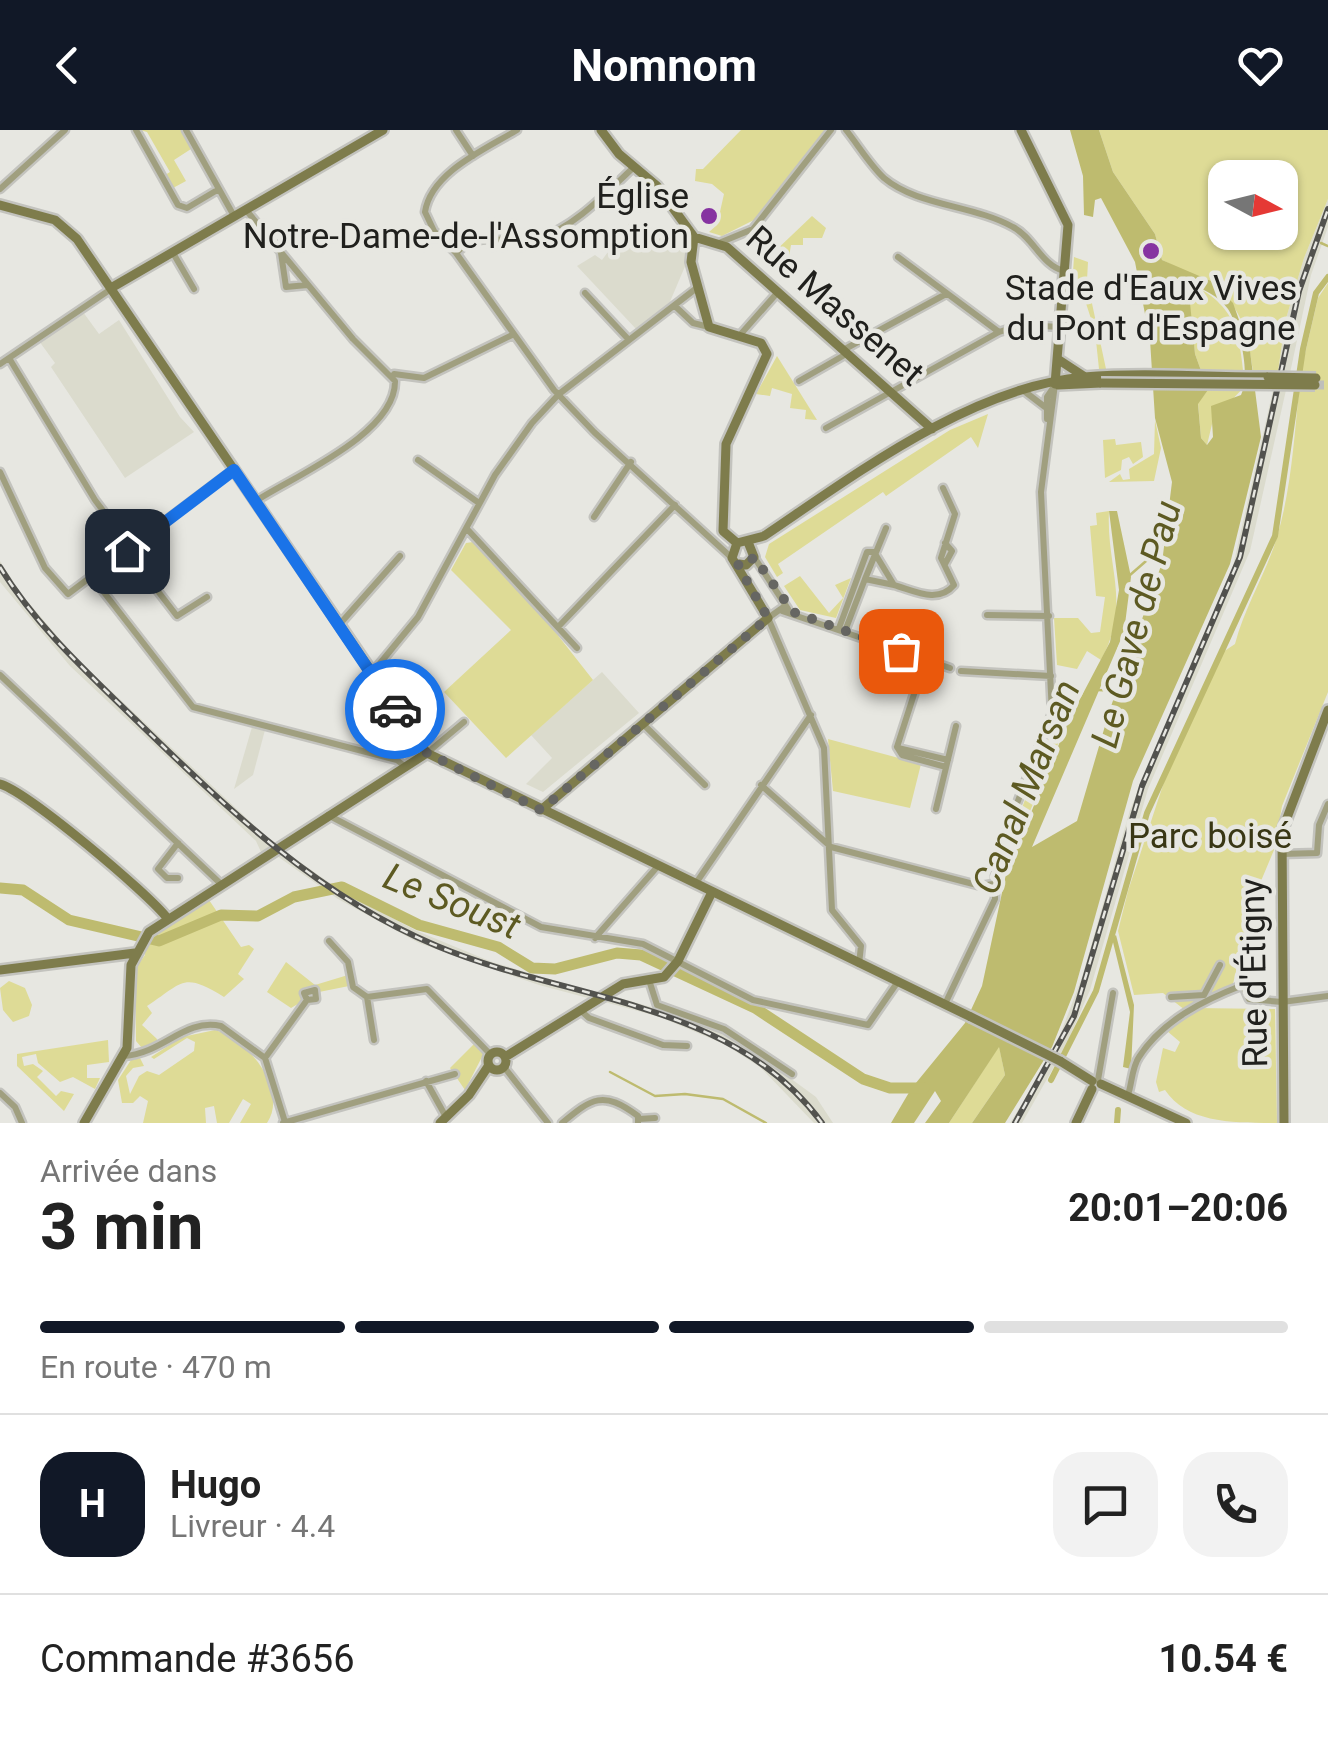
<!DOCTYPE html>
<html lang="fr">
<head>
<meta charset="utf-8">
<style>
  :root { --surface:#fff; --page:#f2f2f2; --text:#222; --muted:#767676; --line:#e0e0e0; --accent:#111827 }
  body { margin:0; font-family:Roboto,sans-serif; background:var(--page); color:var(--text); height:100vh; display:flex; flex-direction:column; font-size:38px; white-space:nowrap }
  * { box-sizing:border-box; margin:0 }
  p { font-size:32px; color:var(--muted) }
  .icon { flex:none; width:55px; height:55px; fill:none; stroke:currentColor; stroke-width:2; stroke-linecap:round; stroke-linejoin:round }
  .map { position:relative; height:993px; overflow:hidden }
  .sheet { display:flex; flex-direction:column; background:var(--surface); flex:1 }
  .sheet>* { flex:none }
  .needle { width:65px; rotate:97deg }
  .buttons { position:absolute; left:1208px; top:30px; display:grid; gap:20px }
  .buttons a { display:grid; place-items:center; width:90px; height:90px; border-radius:20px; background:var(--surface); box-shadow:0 2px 8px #0004; font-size:50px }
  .pin { position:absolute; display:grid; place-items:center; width:85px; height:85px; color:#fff; margin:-42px; border-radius:20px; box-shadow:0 5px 15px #0006 }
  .courier { position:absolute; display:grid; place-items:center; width:100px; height:100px; margin:-50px; border:8px solid #1a73e8; border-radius:50%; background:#fff; color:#222; box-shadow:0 2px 12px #0007 }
  .headline em { font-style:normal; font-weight:700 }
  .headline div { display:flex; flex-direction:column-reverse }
  .headline { display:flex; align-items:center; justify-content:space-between; height:170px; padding:0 40px }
  h1 { font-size:65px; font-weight:700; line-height:75px }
  .bar { display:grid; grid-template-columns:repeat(4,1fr); gap:15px 10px; align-content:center; height:120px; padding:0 40px }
  .bar i { height:12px; border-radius:8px; background:var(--line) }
  .bar .on { background:var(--accent) }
  .bar p { grid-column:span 4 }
  .line { display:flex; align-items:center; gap:25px; padding:0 40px; border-top:2px solid var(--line) }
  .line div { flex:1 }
  .round { display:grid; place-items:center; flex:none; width:105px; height:105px; border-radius:30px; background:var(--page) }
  header { display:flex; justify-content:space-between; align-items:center; height:130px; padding:0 40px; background:var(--accent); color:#fff; font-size:45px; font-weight:700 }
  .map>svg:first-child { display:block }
  .built { fill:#dbdbcd }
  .green { fill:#dedb96; fill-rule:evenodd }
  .water { fill:#bebb6f; fill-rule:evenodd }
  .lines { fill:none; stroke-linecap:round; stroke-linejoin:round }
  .stream { stroke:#bebb6f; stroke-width:2.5 }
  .canal { stroke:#bebb6f; stroke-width:6 }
  .river { stroke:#bebb6f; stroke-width:11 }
  .secondary-tunnel { stroke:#bfbfba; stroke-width:9; stroke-dasharray:9 4.5; stroke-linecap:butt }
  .street-casing { stroke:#c3c3be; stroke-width:11 }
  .secondary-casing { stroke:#c3c3be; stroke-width:14 }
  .street { stroke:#a09f7f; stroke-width:6 }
  .secondary { stroke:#7e7c4c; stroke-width:9 }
  .rail-casing { stroke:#52524e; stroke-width:6 }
  .rail { stroke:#e7e7e1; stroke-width:2.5; stroke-dasharray:8; stroke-linecap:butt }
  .secondary-bridge-casing { stroke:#c3c3be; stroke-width:14; stroke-linecap:butt }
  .secondary-bridge { stroke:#7e7c4c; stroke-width:9 }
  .done { stroke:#666662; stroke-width:10; stroke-dasharray:0 18 }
  .route { stroke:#1a73e8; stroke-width:12 }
  .poi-dot { fill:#8633a1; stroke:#e7e7e1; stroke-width:4 }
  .labels { text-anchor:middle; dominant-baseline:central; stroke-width:9; stroke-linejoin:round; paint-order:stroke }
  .poi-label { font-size:35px; fill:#20201d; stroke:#e7e7e1; text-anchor:end }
  .street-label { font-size:35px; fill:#20201d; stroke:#e7e7e1 }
  .park-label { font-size:35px; fill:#393715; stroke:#e7e7e1 }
  .water-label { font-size:38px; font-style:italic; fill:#5d5a22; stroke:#e7e7e1 }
</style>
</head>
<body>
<header><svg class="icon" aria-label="back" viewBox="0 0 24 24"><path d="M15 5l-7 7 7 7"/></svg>Nomnom<svg class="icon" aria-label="heart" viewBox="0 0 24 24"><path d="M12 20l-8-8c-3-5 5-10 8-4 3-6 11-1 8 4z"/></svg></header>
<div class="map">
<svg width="1328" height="993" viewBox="0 0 1328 993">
  <rect width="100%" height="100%" fill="#e7e7e1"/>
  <path class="built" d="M1328,69V97L1311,145L1290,243L1278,242L1285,192L1304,128Z
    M631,91L647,116L677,98L685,120L686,134L669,174L637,200L577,136L595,125L602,130Z
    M83,182L99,204L119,190L180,287L194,302L125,348L51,237L55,233L39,211Z
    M1273,260H1286L1250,421L1148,659L1090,860L1062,925L1054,921L1082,847L1130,680L1233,436Z
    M0,431L22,465L76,528L273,713L269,717L261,722L256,711L70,536L0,452Z
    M602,542L639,583L543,662L526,654L552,628L531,605Z
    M252,597L265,600L253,645L234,659Z
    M284,721L340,760L417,801L492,832L597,863L588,868L539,855L419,813L338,769L277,726Z
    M609,865L679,885L738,910L816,967L833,993H814L760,937L724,914L660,887L601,871Z
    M1048,932L1055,935L1022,993H1010Z"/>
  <path class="green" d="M140,0H181L191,19L174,30L186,51L173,58L165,45L170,42L147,2Z
    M741,0H825L756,89L722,106L709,102L717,95L724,64L712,54L695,51L696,39H703Z
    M1099,0H1328V69L1304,128L1285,192L1278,242L1253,241C1243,165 1225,161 1162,130L1155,104L1113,42ZM1225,48H1280V102H1225Z
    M812,86L826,98L822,108H803V115H791L789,127L797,133L787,139L771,125Z
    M1074,127L1088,132L1087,150L1106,239H1099L1095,201L1079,152L1072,157Z
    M1187,152C1239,176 1239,204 1245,256L1213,290L1207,315L1201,308L1198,273L1208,260L1195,224Z
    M1328,153V562L1282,676L1274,720L1253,770L1233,854L1185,880L1163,863L1134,865L1118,801L1128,761L1166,646L1223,522L1235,514C1245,476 1266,444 1277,407C1291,360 1294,310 1299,261L1315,259L1316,243L1301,241L1318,168Z
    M777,226L817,290L805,289L806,280L790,278L792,264L772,258L770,266L756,264Z
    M988,284L978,318L971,307L886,366L883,362L778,434L783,443L777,447L765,427L769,414L950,300Z
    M1155,290L1161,318L1154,351L1109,352L1120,344L1123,350L1130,349L1129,339L1154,324Z
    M1115,309L1116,315L1141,312L1143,327L1133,334L1129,327L1122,330L1121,340L1105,348L1103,310Z
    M1109,381C1106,438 1132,473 1101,530L1087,521L1077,539L1057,535L1054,488H1078L1091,503L1100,502L1105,467L1096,466L1090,396L1097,395L1096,383Z
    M473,412L538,480L593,550L506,628L444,562L511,500L451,440L466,413Z
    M800,446L829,483L843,468L835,455L851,448L836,488L800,480L784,456Z
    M1060,579L1068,590L1000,753L998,740Z
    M828,609L921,634L910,678L833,661Z
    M209,770L241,817L249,815L254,819L238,844L244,849L224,867C182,841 183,853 147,876L152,883L142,895L157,909L156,915L142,918L136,911L135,839L145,825L144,818L151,807Z
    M286,832L315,855L348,845L349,856L319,862L306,857L301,861L303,871L291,878L267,862Z
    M9,851L25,858L32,875L29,886L13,892L3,880L0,858Z
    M1194,878L1275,879L1277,993C1232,993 1187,993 1165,960L1159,962L1156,952L1163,918L1175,922L1180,912L1167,901Z
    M215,900C248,909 289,960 267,993H240L251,974L243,969L229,993H217L214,976L205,978L206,993H143L148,971L140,966L133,973H122L118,950L131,930L140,928L144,936L133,938L126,946L130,964L139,946L147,941L159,945L194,921L195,912L187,908L154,929L151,927L182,907Z
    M108,910L109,932L87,935V948H100L95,959L73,947L60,952L38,933L36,924L22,927L24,936L33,934L43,941L37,947L56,966L61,961L74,964L64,981L17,936V924Z
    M475,913L484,923L465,960L450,938Z
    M999,916L1005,945L972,993H949Z"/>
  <path class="water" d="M1070,0H1099L1113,42L1155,104L1162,130L1211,151L1233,173L1250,221L1261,307L1230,434L1133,651L1074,862L1052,917L1005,993H972L1005,945L999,917L949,993H925L941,971L935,961L914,993H891L911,959L965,893L982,856L1006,744L1068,592L1110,512L1119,460L1109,381H1117L1131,447L1124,502L1032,717L1077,691L1110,579L1162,433L1172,352L1155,288L1150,210L1135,132L1101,68L1095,70L1093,87L1084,85L1083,46ZM1188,152C1202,159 1219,166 1228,179C1240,198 1251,244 1241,265L1211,276L1213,307L1207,315L1201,308L1198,274L1208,260L1195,224Z
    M1116,805L1134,875L1131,939L1123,937L1130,882L1112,808Z"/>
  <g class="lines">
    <path class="stream" d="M1321,113L1328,116
      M1130,445L1161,418L1168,385
      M1098,560L1120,561
      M610,942L655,966L685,964L723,969L766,993"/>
    <path class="canal" d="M1051,950L1096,861L1147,683L1275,406L1303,219L1316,163L1328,147
      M1117,993L1118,980"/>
    <path class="river" d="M0,758L23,760L69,790L159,811L221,785L258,786L294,767L342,757L419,795L498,817L532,838L555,839L617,823L641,825L755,878L863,949L890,958H924"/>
    <path class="secondary-tunnel" d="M1315,255H1328"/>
    <defs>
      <path id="street" d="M136,0L178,75L187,78L219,59
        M186,0L234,86
        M456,0L473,26
        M517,0C486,19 431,42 425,82L434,101L456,123L554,260L594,302L732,428
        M846,0C858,15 870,35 884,48C917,76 974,75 1013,97C1034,108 1041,135 1064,141
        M0,59L65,0
        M246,80L353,209L395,251C396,304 292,347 256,371
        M719,113L753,99L831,0
        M173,123L194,159
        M281,123L286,157L307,155
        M456,123C483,97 508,117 539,108C574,98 608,61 634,37
        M898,127L999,202
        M585,163L629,210
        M675,176L693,193L709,197
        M740,205L778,162
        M845,219L946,164
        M9,228L95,370L131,418
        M0,234L111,159
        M394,244L424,248L512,205
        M799,251L848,223
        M1024,261L1045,277
        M1047,289V267L1055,255
        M826,298L999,202L1021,195L1061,197
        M418,330L479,373
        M0,342L45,438L68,464L233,340
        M594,387L631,332
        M468,400L577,518
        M127,421L177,486L207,467
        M754,427L788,479
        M945,434L952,421L945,413
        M92,447L193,577L397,630L403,635
        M865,449L886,398
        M894,455C915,461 938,474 954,455L941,428L955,384L943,358
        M785,476L768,488L824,618L832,780L861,816L859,834
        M782,481L950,538
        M987,485L1049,486
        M339,495L400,426
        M559,496L675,375
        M839,498L867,422H874L894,455L865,449L845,501
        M903,521L938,532
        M961,541L1051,546
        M372,543L418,487L495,345L532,293L559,264L698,157
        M0,545L222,755
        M643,594L705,655
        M897,617L926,527
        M897,617L902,625L946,637
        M898,618L948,630
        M427,623L464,592
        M761,655L831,717L981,756L993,754
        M936,679L956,596
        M328,685L541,797L643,814L753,870L868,895L897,853
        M1282,724L1317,723L1319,695L1328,674
        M178,748H167L158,739L178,713
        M696,753L811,585
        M595,808L658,736
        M329,811L348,832L353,857L367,867L374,910
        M1245,837L1242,853L1249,869L1282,872L1328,866
        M649,850L657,875L724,899L792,944
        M367,867L427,859L491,925
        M1171,867L1204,865L1220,835
        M945,874L995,769V730L1052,583L1041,362L1055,254
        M580,880L589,888L663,915L687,916
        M124,926C164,923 184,888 221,896L265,928L285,992
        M265,928L307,870L316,869L315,860L304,863L307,870
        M504,937L548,993
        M1098,950L1113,863
        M426,951L446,987
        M0,963L15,977L22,993
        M1128,965C1132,953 1132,937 1139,927C1163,890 1204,870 1243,855
        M639,989L655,988
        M283,993L455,944
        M562,993C592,968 603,960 638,986V993"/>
      <path id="secondary" d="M601,0L619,24L657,56L694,107L691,132L709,197L761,213L767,224L726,314L723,401L737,413
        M1021,0L1068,95L1055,254
        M0,75L55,90L77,109L427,623L971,887
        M694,107L727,117L932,299
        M111,158L383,0
        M1059,230L1085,247
        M1058,255L1101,253
        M739,434L746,435L754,427L748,412
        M0,654C27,661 149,764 167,788
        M541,680L768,488L732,428L737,413L764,406C856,344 971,257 1084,247C1144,242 1207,247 1268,247
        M0,840L135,823
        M488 931a9 9 0 1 1 18 0a9 9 0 1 1-18 0Z
        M505,927L623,854L664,847L678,831L712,762
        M1060,931L1092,951
        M1101,954L1186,993
        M84,993L127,918L131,835L149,802L427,623
        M440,993L469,965L489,935
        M1076,993L1092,959
        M1284,993L1282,701L1328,580"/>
    </defs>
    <use href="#street" class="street-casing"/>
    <use href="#secondary" class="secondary-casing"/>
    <use href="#street" class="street"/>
    <use href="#secondary" class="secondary"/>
    <defs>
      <path id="rail" d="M0,437C36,496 87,542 136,590C228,679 317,766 437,816C568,871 732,870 822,993
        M1015,993L1074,886L1142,656L1240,427L1299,161L1328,79"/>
    </defs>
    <use href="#rail" class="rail-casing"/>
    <use href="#rail" class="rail"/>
    <defs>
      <path id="secondary-bridge" d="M1268,247L1316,248
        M1101,253L1315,255
        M971,887L1060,931"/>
    </defs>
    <use href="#secondary-bridge" class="secondary-bridge-casing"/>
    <use href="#secondary-bridge" class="secondary-bridge"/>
  </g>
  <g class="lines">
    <path class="done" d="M395,579L427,623L541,680L768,488L740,439L738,434L746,435L754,427L793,482L901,521"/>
    <path class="route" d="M127,421L234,340L395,579"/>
  </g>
  <g class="poi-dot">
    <circle cx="709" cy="86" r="10"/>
    <circle cx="1151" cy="121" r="10"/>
  </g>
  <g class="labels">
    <g class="poi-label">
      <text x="689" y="66">Église<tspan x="689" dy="40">Notre-Dame-de-l'Assomption</tspan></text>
      <text x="1151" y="158" text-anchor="middle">Stade d'Eaux Vives<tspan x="1151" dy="40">du Pont d'Espagne</tspan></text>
    </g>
    <g class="street-label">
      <text transform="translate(835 176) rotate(41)">Rue Massenet</text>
      <text transform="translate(1254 843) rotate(-91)">Rue d'Étigny</text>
    </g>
    <g class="park-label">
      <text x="1210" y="706">Parc boisé</text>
    </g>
    <g class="water-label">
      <text transform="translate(1136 494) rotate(-75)">Le Gave de Pau</text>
      <text transform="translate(1026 657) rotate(-68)">Canal Marsan</text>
      <text transform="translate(452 771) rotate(22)">Le Soust</text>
    </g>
  </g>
</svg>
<div class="buttons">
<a><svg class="needle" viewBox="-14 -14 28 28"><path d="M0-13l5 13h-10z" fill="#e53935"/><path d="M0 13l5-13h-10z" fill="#767676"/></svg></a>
</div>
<div class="pin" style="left:901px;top:521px;background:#ea580c"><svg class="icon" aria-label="bag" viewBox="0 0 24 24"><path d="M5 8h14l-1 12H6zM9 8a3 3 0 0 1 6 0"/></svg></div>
<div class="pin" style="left:127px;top:421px;background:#1f2937"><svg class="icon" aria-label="home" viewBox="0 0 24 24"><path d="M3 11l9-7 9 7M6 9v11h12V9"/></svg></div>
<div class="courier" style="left:395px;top:579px"><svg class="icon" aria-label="car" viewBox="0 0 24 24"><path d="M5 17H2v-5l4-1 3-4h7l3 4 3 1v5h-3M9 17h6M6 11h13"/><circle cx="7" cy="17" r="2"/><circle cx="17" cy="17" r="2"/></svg></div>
</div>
<section class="sheet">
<div class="headline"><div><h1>3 min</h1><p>Arrivée dans</p></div><em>20:01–20:06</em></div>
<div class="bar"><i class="on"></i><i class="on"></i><i class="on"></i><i></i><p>En route · 470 m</p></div>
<div class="line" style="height:180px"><b class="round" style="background:var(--accent);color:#fff">H</b><div><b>Hugo</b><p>Livreur · 4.4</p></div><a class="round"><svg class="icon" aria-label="chat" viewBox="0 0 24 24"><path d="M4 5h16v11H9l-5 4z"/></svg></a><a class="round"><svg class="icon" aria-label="phone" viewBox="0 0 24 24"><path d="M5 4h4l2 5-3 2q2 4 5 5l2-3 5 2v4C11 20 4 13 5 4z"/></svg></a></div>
<div class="line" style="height:130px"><div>Commande #3656</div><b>10.54 €</b></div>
</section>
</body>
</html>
